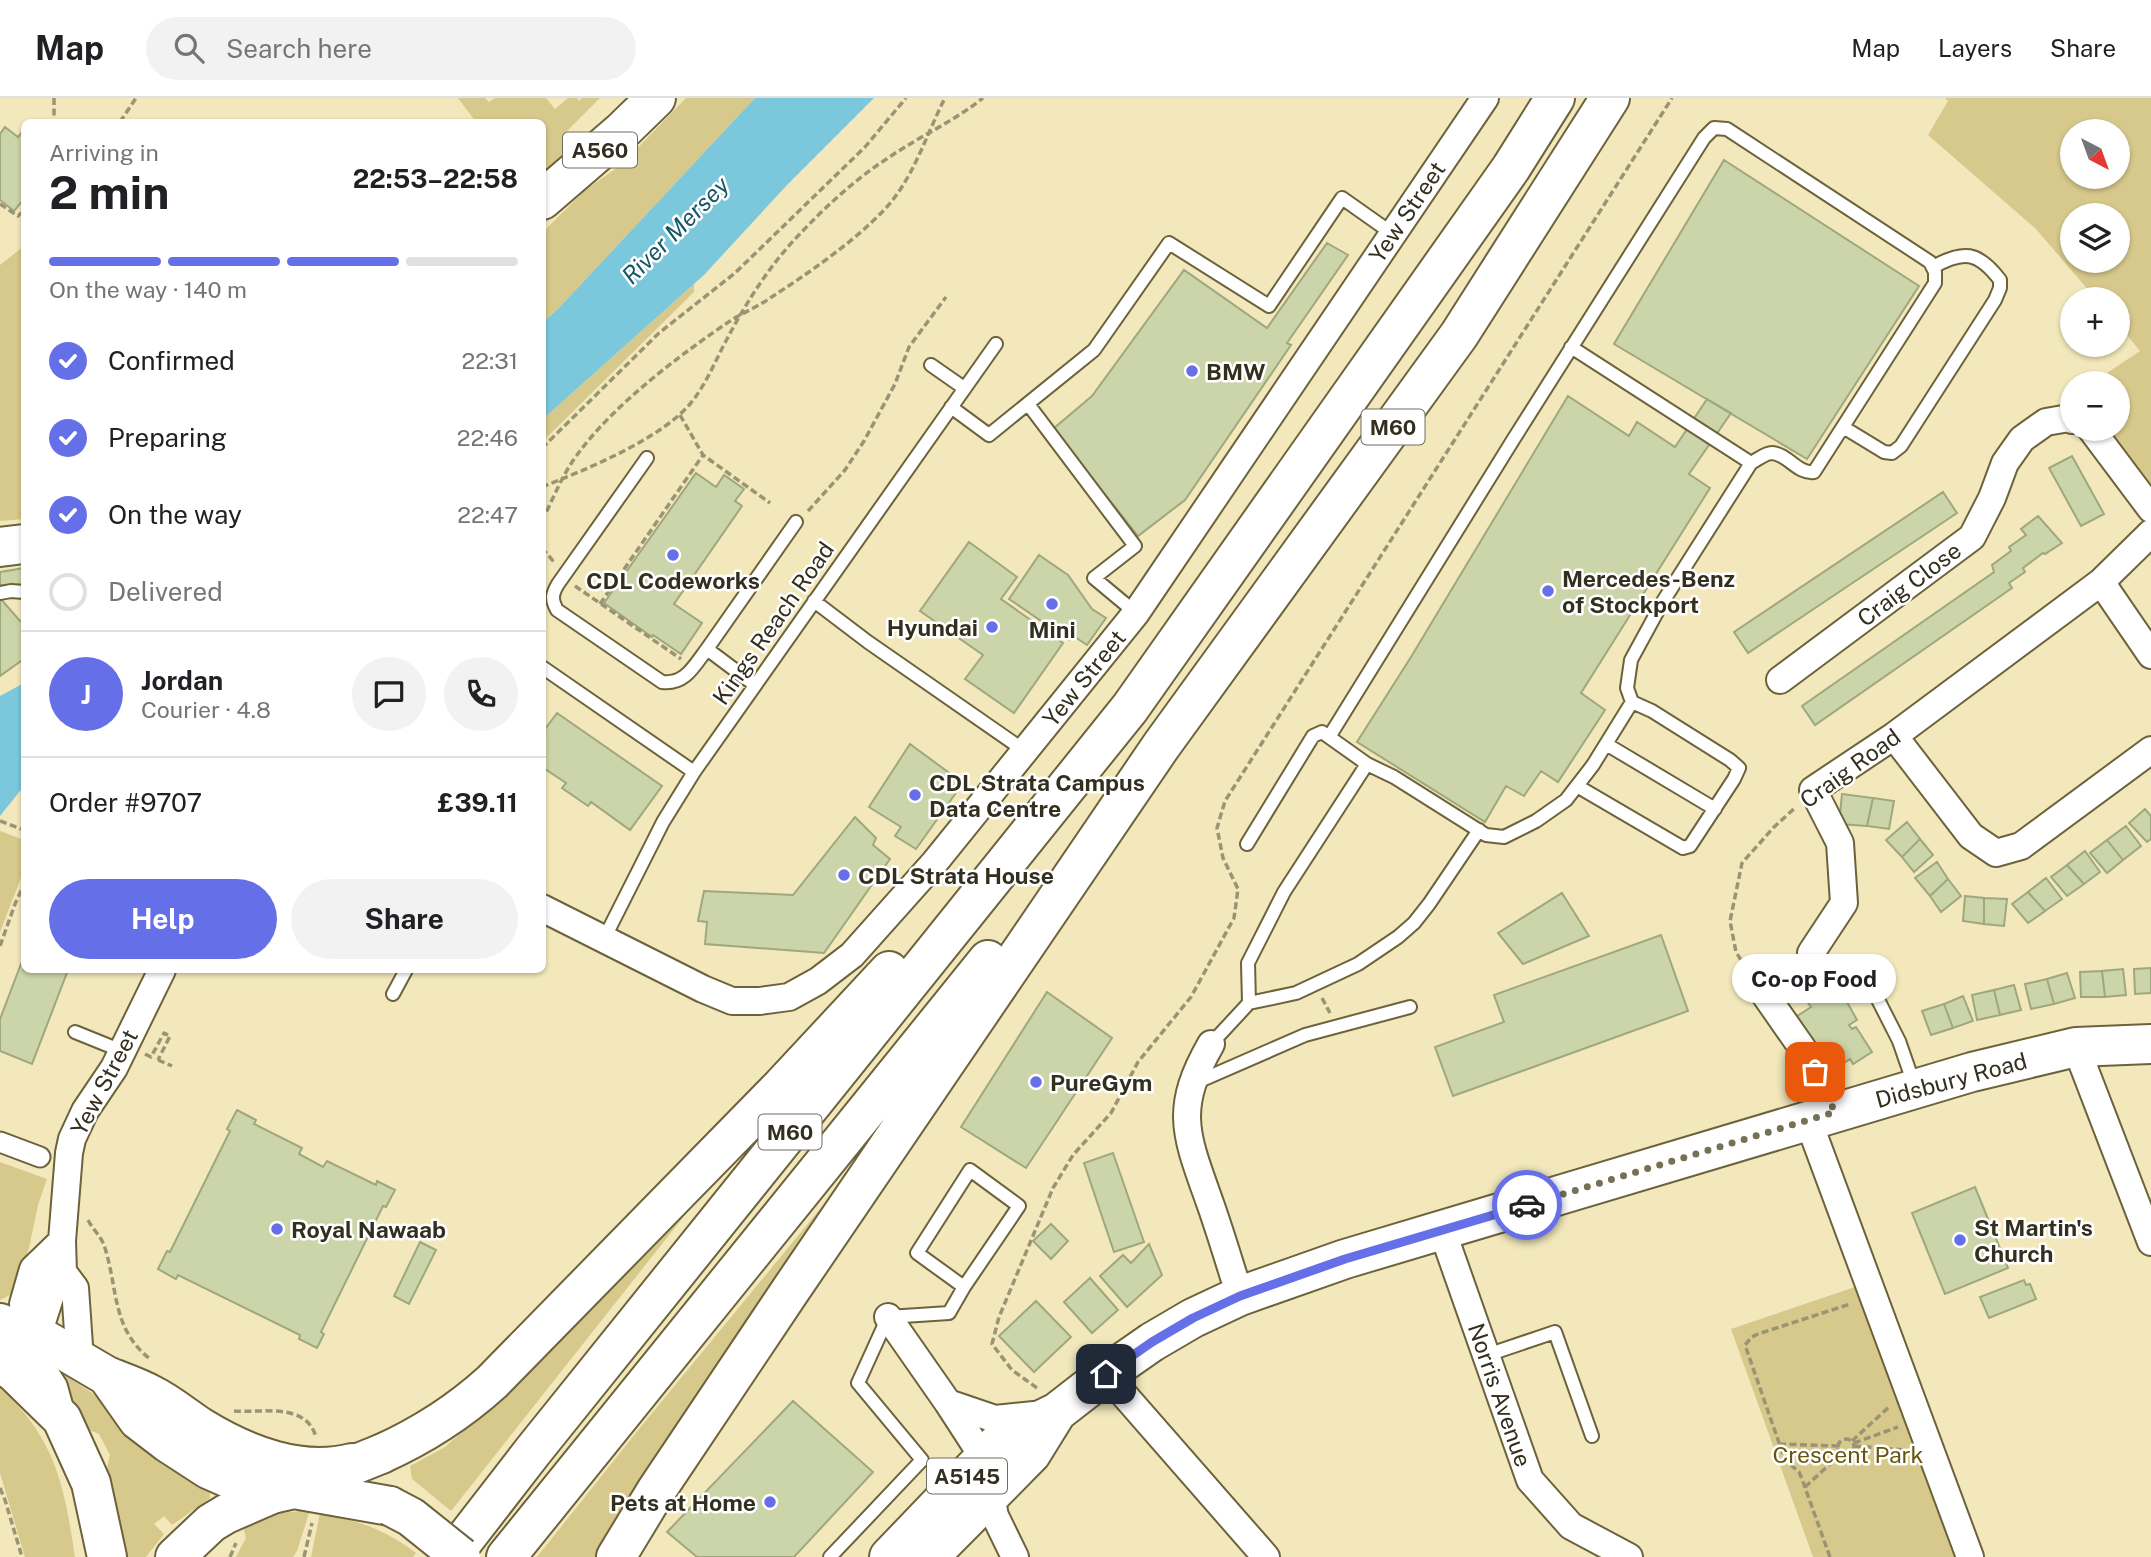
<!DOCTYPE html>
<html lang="en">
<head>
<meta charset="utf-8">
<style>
  :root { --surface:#fff; --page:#f2f2f2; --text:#202124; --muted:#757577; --line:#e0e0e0; --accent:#656fe7 }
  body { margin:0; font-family:"Public Sans",sans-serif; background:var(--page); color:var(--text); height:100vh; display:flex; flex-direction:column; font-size:26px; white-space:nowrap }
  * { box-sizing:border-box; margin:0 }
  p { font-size:23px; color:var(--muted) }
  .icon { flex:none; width:38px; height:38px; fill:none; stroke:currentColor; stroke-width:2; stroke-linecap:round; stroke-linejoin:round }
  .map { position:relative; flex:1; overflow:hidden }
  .details { position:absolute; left:21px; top:21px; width:525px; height:854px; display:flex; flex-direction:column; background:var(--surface); border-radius:10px; box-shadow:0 2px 5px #0004 }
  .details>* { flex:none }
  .needle { width:46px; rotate:139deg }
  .tools { position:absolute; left:2060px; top:21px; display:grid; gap:14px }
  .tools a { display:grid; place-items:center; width:70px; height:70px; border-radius:50%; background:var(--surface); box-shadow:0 2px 5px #0004; font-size:35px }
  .pin { position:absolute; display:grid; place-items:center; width:60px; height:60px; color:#fff; margin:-30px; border-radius:14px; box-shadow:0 4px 10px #0006 }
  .courier { position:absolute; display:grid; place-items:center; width:70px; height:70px; margin:-35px; border:5px solid #656fe7; border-radius:50%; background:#fff; color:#222; box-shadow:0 2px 9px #0007 }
  .bubble { position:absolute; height:49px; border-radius:24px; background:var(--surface); box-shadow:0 2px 5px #0004; font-size:23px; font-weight:700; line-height:49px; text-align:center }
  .headline em { font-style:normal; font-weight:700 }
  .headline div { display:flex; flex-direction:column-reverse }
  .headline { display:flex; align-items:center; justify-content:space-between; height:119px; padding:0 28px }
  h1 { font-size:46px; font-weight:700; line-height:52px }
  .bar { display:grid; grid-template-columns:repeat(4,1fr); gap:10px 7px; align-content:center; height:84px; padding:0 28px }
  .bar i { height:9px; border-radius:5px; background:var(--line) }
  .bar .active { background:var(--accent) }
  .bar p { grid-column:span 4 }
  .line { display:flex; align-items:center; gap:18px; padding:0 28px; border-top:2px solid var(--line) }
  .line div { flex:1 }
  .round { display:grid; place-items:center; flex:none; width:74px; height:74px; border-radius:37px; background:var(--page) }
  ol { padding:0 28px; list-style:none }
  li { display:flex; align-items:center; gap:21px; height:77px }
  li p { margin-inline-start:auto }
  li .icon { padding:7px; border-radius:50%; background:var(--accent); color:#fff; stroke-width:4 }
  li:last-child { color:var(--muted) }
  li i { width:38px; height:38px; border:4px solid var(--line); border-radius:50% }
  .button { display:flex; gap:14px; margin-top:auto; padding:14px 28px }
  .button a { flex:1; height:80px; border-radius:42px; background:var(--accent); color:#fff; font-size:28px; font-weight:700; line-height:80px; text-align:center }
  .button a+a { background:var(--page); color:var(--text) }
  header { display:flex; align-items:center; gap:42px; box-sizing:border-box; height:98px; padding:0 35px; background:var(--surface); border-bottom:2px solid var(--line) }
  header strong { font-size:33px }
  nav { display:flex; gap:38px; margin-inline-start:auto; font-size:24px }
  .search { width:490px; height:63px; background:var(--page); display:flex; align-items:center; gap:18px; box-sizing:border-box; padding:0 24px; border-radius:38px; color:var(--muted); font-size:26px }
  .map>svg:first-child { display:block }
  .green { fill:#d7c98b; fill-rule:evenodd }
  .water { fill:#7bc8dd }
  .building { fill:#ccd4a9; stroke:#9fa77d; stroke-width:2 }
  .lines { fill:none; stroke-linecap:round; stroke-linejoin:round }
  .service-casing { stroke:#6c623b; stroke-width:16 }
  .pedestrian-casing { stroke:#6c623b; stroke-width:23 }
  .minor-casing { stroke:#6c623b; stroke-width:30 }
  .primary-casing { stroke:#6c623b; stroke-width:42 }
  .trunk-casing { stroke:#6c623b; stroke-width:42 }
  .motorway-casing { stroke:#6c623b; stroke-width:42 }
  .path { stroke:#9b9474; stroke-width:3.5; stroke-dasharray:7 3.5; stroke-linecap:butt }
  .service { stroke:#fff; stroke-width:12 }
  .pedestrian { stroke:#fff; stroke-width:19 }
  .minor { stroke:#fff; stroke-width:26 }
  .primary { stroke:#fff; stroke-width:38 }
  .trunk { stroke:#fff; stroke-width:38 }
  .motorway { stroke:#fff; stroke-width:38 }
  .trunk-bridge-casing { stroke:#6c623b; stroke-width:42; stroke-linecap:butt }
  .trunk-bridge { stroke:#fff; stroke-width:38 }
  .done { stroke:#767055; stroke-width:7; stroke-dasharray:0 12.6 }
  .route { stroke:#656fe7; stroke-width:9 }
  .poi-dot { fill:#656fe7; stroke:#fff; stroke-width:2.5 }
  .labels { text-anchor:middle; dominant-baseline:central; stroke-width:5; stroke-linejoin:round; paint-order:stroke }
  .shield { fill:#fff; stroke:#706d62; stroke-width:2 }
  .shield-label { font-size:21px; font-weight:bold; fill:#332f1e }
  .street-label { font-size:23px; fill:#332f1e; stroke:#fff }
  .poi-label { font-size:23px; font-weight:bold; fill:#332f1e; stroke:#fff; text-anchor:start }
  .park-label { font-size:23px; fill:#66570c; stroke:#fff }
  .water-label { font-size:24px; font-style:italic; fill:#155765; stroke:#fff }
</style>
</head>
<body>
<header>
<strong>Map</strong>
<div class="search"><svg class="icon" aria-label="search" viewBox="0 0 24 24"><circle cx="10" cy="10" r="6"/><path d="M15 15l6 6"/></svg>Search here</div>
<nav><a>Map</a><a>Layers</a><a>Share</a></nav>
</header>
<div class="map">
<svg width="2151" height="1459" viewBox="0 0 2151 1459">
  <rect width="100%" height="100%" fill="#f2e8bc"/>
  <path class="green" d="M458,0H485L489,4L495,0H546L555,11L568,0H577L579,3L582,0H600L567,33L577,45L543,76L542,24H476Z
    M686,0H755L557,212L543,224V134L585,92L621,67Z
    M1945,0H2151V396L2110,331H2118V285H2092L2140,253L2118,226V201H2096L2036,131L1928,37L1948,3ZM2072,33H2118V79H2072ZM2072,117H2118V163H2072Z
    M24,148V421L0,423V167Z
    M694,186V194L543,343V321Z
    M0,733L24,742V772L0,834Z
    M0,1064L47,1081L38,1107L29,1150L18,1183L10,1197L0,1202Z
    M726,1065L451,1413L412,1381L410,1368L445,1349L480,1318Z
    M834,1094L609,1436L596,1459H537L639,1331Z
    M1861,1187L1958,1459H1813L1731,1231Z
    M54,1270L92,1295L161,1352L210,1381V1400L172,1427L164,1418L154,1426L164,1436L146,1459H123L106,1375L110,1357L99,1336L89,1332L71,1298L51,1272Z
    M0,1289C56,1342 64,1386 75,1459H25L0,1375Z
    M300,1413L309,1415L297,1453L293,1459H236L246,1440L243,1429L273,1416Z
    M320,1415C360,1424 383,1430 416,1455L413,1459H311Z"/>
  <path class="water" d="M755,0H874L787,87L704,177L543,321V224L557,212Z
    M24,585V688L0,718V598Z"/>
  <path class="building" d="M5,29L18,39L24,31V101L14,113L0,102V36Z
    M1724,62L1919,188L1807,361L1614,246Z
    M1327,145L1348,157L1287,245L1291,247L1185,402L1138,438L1053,331L1092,298L1184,172L1267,230Z
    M1568,298L1629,338L1637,324L1675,349L1707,301L1731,315L1689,376L1710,390L1581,595L1605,612L1558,684L1541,673L1524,698L1506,688L1485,724L1357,644L1411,559Z
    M2072,358L2104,416L2081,428L2049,370Z
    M696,375L716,389L724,377L744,391L735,403L742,408L674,506L702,525L681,556L653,537L652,539L604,505Z
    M1943,394L1957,415L1748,555L1734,534Z
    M2038,418L2062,445L2045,456L2043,455L2023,470L2025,474L2009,485L2012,490L1815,627L1802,608L1994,474L1992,467L2011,453L2009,449L2026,437L2021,431Z
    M969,444L1017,479L1001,501L1063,545L1014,615L965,581L983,557L920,513Z
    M1039,457L1068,477L1092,511L1106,520L1087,547L1072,537L1069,542L1009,501Z
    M24,470V486L0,489V474Z
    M0,500L20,523L24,524V566L21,563L0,578Z
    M557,615L662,688L630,732L591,704L588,708L562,690L566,685L542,669V635Z
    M910,646L963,685L916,751L895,738L901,729L869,709Z
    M1842,696L1873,700L1867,728L1839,726Z
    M1873,700L1894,703L1889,731L1867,728Z
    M2145,711L2151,718V741L2147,744L2129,725Z
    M855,719L876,740L873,747L890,761L824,855L705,846L707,824L698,823L704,793L793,797Z
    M1907,724L1920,741L1902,759L1886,742Z
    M2126,728L2141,748L2123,762L2107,742Z
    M1920,741L1933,757L1914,774L1902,759Z
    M2107,742L2123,762L2107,775L2090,755Z
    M2085,753L2100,774L2084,786L2067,767Z
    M1937,764L1948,781L1930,798L1915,780Z
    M2067,767L2084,786L2067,798L2051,779Z
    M2046,780L2062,801L2045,813L2028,794Z
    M1948,781L1961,798L1941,814L1930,798Z
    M2028,794L2045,813L2028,825L2012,806Z
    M1562,795L1589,838L1523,866L1498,835Z
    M1965,798L1984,800V826L1963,823Z
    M1984,800L2007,801L2004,828L1984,826Z
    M1661,837L1688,913L1453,998L1435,949L1504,924L1494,897Z
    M24,858V872H68L32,966L0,953V921Z
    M2151,870V895L2135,896L2134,871Z
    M2123,871L2126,897L2105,899L2102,873Z
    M2102,873L2105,899H2081L2080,874Z
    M2067,875L2075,900L2054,906L2047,881Z
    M2047,881L2054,906L2031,911L2025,886Z
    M2014,887L2021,912L2000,917L1994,892Z
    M1827,890L1832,899L1841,893L1857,922L1849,927L1852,931L1856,929L1872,954L1853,966L1850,961L1835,971L1837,973L1822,982L1788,924L1811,909L1806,902Z
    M1994,892L2000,917L1977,922L1972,897Z
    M1047,894L1112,940L1026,1070L961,1029Z
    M1963,898L1973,923L1953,930L1944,906Z
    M1944,906L1953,930L1931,937L1922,913Z
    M237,1012L256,1022L254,1026L302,1050L299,1056L323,1069L327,1063L376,1087L377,1083L395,1092L386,1109L383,1108L321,1234L324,1236L317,1250L299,1241L300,1237L178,1177L176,1181L158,1171L167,1153L170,1154L230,1033L227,1031Z
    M1113,1055L1144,1144L1114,1154L1084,1065Z
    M1975,1089L2008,1170L1945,1196L1912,1115Z
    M1051,1126L1068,1143L1051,1161L1033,1143Z
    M420,1144L436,1152L409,1206L394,1198Z
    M1149,1146L1162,1177L1127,1209L1100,1178L1123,1157L1131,1165Z
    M1090,1180L1118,1212L1092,1235L1064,1204Z
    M2024,1182L2026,1187L2030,1186L2036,1201L1989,1220L1980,1199Z
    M1036,1203L1071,1239L1034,1274L999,1238Z
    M793,1303L873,1374L794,1459H697L667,1434Z"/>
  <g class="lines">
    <defs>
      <path id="service" d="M1571,249L1751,365
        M931,267L964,290
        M1028,306L1135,448L1094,480L1136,515
        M951,309L989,337L1094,252L1169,145L1269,208L1342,100L1393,136
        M1843,329L1884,354L1892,355L1901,348L1995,202L2000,190V182C1978,153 1963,152 1933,169
        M647,360L558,486C552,496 551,501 557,512L662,584C685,587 694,568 707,551
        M0,495L11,493L24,494
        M814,503L868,544L1025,653
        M542,569L694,674
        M755,587L707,551L796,424
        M1606,646L1715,711
        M1577,688L1683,750L1690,748L1734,681L1739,670L1730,662L1652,613L1632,604
        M1247,746L1313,638L1322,634L1367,666L1394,679L1486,737L1504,739L1536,723L1566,702L1593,667L1632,604L1627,590L1631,562L1662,505L1751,365C1757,362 1765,355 1772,355C1788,356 1797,376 1814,374L1935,185V174L1930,164L1727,31L1714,30L1704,40L1513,342L1329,639
        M604,841L663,724L694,674L996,246
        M1864,874L1899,943L1915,989
        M393,896L406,872
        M1249,905L1296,895L1358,866L1398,839L1414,825L1429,806L1479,732
        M75,934L122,953
        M1211,946L1249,905L1248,865L1284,794L1367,666
        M1195,985L1305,937L1410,909
        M1487,1257L1555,1234L1592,1338
        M830,1459L922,1362L858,1285L888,1219L949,1215L964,1189L1019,1108L970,1072L917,1155L964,1189"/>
      <path id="pedestrian" d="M0,1044L40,1059"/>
      <path id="minor" d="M2091,331L2151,411
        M2101,484L2151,557
        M1780,582L1972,439L1992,400L2005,365L2022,341L2046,324L2069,320L2072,322
        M1894,638L1971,738L1996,755L2021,748L2151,652
        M542,810L703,891L732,903H760L789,899L818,883L852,857L935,764L1136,515L1485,0
        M1811,855L1844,805L1840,745L1813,692L1894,638L2101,484L2151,435
        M1754,881L1805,954L1835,1014
        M1211,946C1173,1012 1186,1037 1210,1105C1221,1136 1230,1167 1240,1198
        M2076,949L2151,1144
        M1808,1022L1970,1459
        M1442,1132L1530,1382L1571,1428L1629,1459
        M63,1174L75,1190L80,1262
        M888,1219L948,1305L983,1359L995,1418L1015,1459
        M17,1243L43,1221L54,1187L63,1174L62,1143L69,1055L72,1041L85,1013L114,970L162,872
        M1106,1276L1266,1459
        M948,1305L995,1321L1034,1317
        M62,1318L54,1289L33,1256L27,1235L23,1206L33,1171L62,1143"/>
      <path id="primary" d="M542,102L621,34L656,0
        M0,449L24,446
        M0,1225L44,1241L107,1278L138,1322L168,1345L208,1371L242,1386L272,1396
        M0,1264L15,1275L62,1321L91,1385L107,1459
        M107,1278C122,1284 138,1289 152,1297C170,1306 185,1319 202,1330C246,1357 301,1378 352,1365
        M889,1459L1002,1341L1057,1314L1106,1276L1152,1244L1193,1220L1240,1198L1345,1161L1972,974L2076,949L2151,946
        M929,1459L1031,1356L1057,1314"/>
      <path id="trunk" d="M294,1391L381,1356
        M175,1459L211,1425L226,1416L272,1396L294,1391L390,1408"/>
      <path id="motorway" d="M381,1356C421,1338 460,1313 492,1284L781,989L889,873
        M451,1459L533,1353L1130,610L1511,70L1555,0
        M506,1459L988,862
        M616,1459L656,1393L790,1193L1161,648L1459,237L1610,0"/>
    </defs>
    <use href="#service" class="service-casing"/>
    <use href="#pedestrian" class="pedestrian-casing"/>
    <use href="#minor" class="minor-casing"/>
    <use href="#primary" class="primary-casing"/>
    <use href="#trunk" class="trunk-casing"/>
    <use href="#motorway" class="motorway-casing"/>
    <path class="path" d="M54,0V24
      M120,24L136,0
      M0,106L18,118L24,113
      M680,317L703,357L770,405
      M542,350L659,235L735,175L865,49L906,0
      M542,389C587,371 659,342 690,306C706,287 715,263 727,241C746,205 768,170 796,140C824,110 854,82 888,60C920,38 953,24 983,0
      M808,413L845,372L864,343L895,286L909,249L946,199
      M542,423C553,401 562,377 577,357C614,306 681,256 733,221C745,214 759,208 770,200C806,177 855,143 884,112C913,82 926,37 945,0
      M542,450L554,464
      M575,488L681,561
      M600,506L703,357
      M0,723L24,732
      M0,848L15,806L24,786
      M1741,862L1736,854L1730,823L1742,765L1774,729L1796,709
      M1322,900L1330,915
      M145,956L151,959L164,935L170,938L158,962
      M158,962L172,968
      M88,1122C93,1132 102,1139 105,1150C118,1192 112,1231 150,1261
      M1037,1290L1012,1272L992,1246L999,1219L1053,1090L1073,1057L1111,1015L1138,964L1191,899L1234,820L1238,791L1223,760L1217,730L1225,703L1672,0
      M234,1313C262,1315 306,1304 316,1339
      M1838 1349a8 8 0 1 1 16 0a8 8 0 1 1-16 0Z
      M1852,1343L1889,1309
      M1854,1345L1898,1329
      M1779,1346L1839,1348
      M1854,1348L1905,1352
      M1805,1389L1842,1355
      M0,1390L5,1402L22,1459
      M230,1459L236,1445
      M304,1459L312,1425
      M1830,1459L1802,1381L1799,1374L1785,1362L1745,1247L1752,1239L1758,1236L1850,1206"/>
    <use href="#service" class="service"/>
    <use href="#pedestrian" class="pedestrian"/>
    <use href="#minor" class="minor"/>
    <use href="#primary" class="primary"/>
    <use href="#trunk" class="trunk"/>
    <use href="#motorway" class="motorway"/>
    <defs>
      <path id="trunk-bridge" d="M390,1408L411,1419L461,1459"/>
    </defs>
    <use href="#trunk-bridge" class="trunk-bridge-casing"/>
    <use href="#trunk-bridge" class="trunk-bridge"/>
  </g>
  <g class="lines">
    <path class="done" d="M1527,1107L1835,1014L1815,974"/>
    <path class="route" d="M1106,1276L1152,1244L1193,1220L1240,1198L1345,1161L1527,1107"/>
  </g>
  <g class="poi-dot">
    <circle cx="1192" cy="273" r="7"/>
    <circle cx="673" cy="457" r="7"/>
    <circle cx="1548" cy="493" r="7"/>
    <circle cx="1052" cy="506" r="7"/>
    <circle cx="992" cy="529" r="7"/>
    <circle cx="915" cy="697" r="7"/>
    <circle cx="844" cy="777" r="7"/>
    <circle cx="1036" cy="984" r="7"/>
    <circle cx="277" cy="1131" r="7"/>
    <circle cx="1960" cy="1142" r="7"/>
    <circle cx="770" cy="1404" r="7"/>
  </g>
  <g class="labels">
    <g class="shield">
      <rect x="563" y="34.5" width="74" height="35" rx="5"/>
      <rect x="1361.5" y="311.5" width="63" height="35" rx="5"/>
      <rect x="758.5" y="1016.5" width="63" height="35" rx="5"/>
      <rect x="927" y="1360.5" width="80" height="35" rx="5"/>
    </g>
    <g class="shield-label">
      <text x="600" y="52">A560</text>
      <text x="1393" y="329">M60</text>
      <text x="790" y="1034">M60</text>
      <text x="967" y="1378">A5145</text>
    </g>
    <g class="street-label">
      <text transform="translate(1407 114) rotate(-56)">Yew Street</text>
      <text transform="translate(1909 486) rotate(-37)">Craig Close</text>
      <text transform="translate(773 525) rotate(-55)">Kings Reach Road</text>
      <text transform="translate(1084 580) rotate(-51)">Yew Street</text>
      <text transform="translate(1850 670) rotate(-36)">Craig Road</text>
      <text transform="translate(1951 982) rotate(-15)">Didsbury Road</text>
      <text transform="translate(104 984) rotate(-62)">Yew Street</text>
      <text transform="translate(1500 1297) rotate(71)">Norris Avenue</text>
    </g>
    <g class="poi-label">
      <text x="1206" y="273">BMW</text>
      <text x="1562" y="480">Mercedes-Benz<tspan x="1562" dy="26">of Stockport</tspan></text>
      <text x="673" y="482" text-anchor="middle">CDL Codeworks</text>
      <text x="978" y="529" text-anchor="end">Hyundai</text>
      <text x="1052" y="531" text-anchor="middle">Mini</text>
      <text x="929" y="684">CDL Strata Campus<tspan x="929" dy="26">Data Centre</tspan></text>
      <text x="858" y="777">CDL Strata House</text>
      <text x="1050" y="984">PureGym</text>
      <text x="1974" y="1129">St Martin's<tspan x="1974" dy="26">Church</tspan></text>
      <text x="291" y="1131">Royal Nawaab</text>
      <text x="756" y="1404" text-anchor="end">Pets at Home</text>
    </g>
    <g class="park-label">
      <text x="1848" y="1356">Crescent Park</text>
    </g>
    <g class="water-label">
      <text transform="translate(675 132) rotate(-45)">River Mersey</text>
    </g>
  </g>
</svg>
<div class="tools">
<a><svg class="needle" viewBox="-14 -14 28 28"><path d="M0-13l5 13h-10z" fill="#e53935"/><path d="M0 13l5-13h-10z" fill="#757577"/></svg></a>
<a><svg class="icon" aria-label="layers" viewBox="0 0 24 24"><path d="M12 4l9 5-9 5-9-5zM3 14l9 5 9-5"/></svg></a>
<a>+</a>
<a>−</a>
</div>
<div class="pin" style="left:1815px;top:974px;background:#ea580c"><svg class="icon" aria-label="bag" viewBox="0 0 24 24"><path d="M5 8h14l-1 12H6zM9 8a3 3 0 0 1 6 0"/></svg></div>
<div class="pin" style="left:1106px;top:1276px;background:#1f2937"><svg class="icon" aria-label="home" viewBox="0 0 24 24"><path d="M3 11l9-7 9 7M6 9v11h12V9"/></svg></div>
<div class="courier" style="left:1527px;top:1107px"><svg class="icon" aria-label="car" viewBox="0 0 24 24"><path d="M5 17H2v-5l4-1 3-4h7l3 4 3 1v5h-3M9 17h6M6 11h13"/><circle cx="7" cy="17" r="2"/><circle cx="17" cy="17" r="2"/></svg></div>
<div class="bubble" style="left:1732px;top:856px;width:164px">Co-op Food</div>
<section class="details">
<div class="headline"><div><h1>2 min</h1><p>Arriving in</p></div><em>22:53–22:58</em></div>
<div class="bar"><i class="active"></i><i class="active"></i><i class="active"></i><i></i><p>On the way · 140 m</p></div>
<ol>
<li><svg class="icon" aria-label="check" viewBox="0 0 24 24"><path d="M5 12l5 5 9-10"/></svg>Confirmed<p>22:31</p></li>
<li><svg class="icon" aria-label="check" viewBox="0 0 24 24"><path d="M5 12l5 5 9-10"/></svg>Preparing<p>22:46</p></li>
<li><svg class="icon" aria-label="check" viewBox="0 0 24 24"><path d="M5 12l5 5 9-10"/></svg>On the way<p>22:47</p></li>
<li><i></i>Delivered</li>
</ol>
<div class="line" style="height:126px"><b class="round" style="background:var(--accent);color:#fff">J</b><div><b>Jordan</b><p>Courier · 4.8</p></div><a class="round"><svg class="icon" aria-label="chat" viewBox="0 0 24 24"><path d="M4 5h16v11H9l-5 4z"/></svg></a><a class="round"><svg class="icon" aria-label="phone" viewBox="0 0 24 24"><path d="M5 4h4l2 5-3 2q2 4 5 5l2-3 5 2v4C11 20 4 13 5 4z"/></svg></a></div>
<div class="line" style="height:91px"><div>Order #9707</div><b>£39.11</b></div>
<div class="button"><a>Help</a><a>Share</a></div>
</section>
</div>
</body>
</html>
